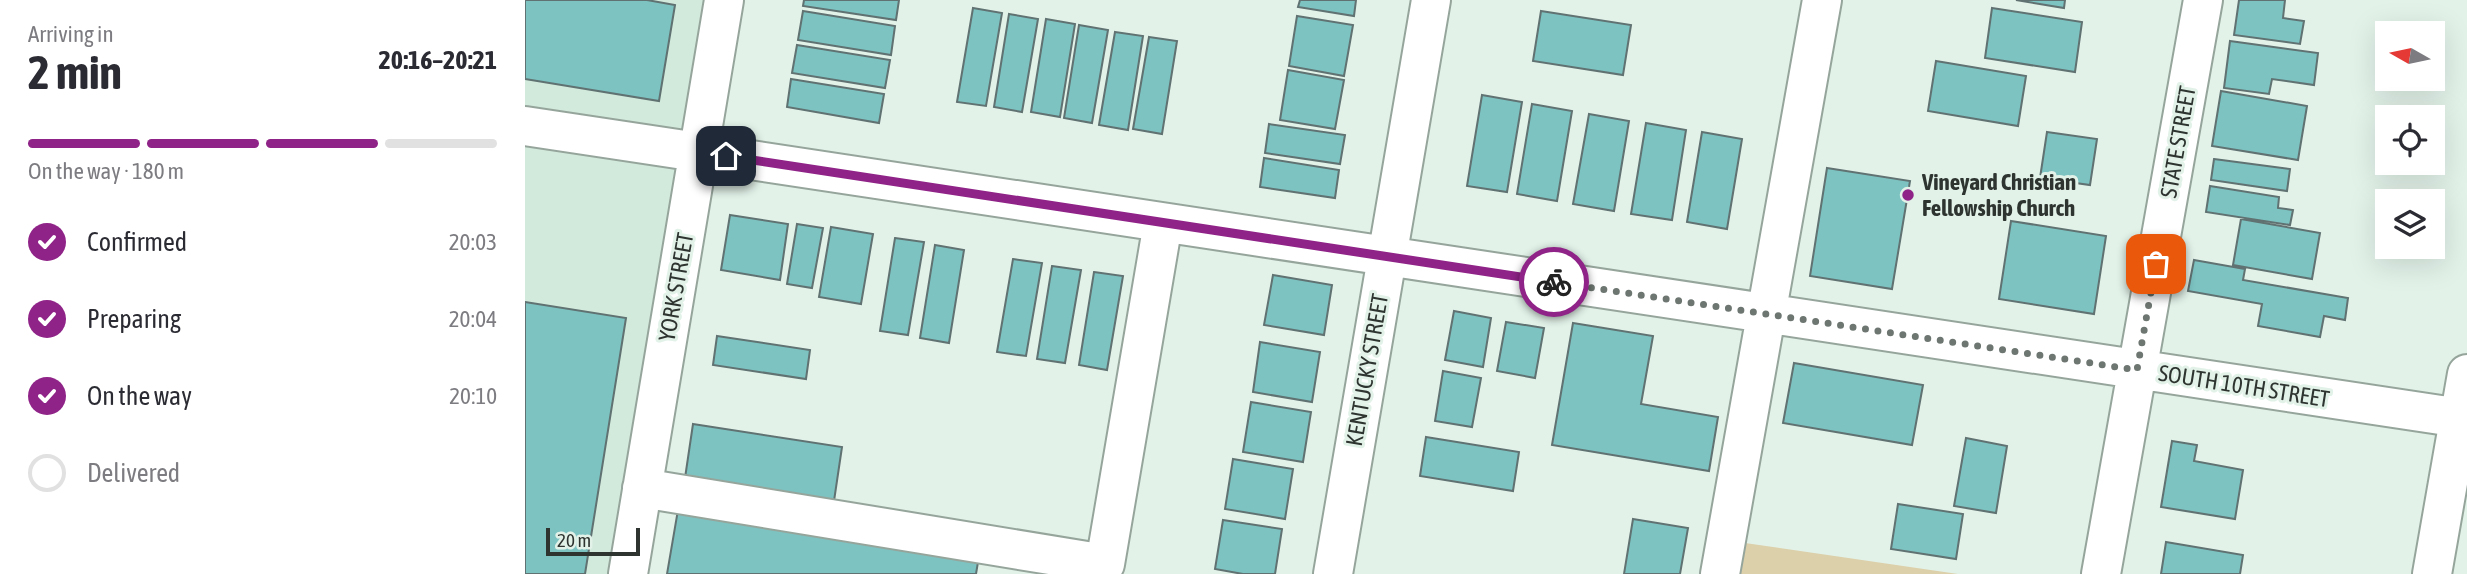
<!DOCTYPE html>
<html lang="en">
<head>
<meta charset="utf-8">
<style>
  :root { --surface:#fff; --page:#f7f7f7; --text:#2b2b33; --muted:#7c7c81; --line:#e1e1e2; --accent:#8f2387 }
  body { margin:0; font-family:"Asap Condensed",sans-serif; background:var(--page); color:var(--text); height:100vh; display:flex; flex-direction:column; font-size:26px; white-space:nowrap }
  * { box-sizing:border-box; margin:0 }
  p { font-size:23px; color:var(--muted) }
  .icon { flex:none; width:38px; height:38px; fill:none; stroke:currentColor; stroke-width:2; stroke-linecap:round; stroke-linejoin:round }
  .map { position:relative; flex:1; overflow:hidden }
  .details { display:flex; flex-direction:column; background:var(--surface); width:525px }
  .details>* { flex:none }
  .needle { width:46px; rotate:279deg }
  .tools { position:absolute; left:1850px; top:21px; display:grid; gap:14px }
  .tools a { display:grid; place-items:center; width:70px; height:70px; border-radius:0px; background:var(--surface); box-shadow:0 7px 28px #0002; font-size:35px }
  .scale { position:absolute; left:21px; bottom:18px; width:94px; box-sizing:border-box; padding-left:7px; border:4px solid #2e3430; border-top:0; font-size:19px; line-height:24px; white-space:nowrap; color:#2e3430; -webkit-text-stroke:5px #e2f2e9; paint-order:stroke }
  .pin { position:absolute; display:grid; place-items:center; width:60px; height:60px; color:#fff; margin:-30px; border-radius:14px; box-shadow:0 4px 10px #0006 }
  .courier { position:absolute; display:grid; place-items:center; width:70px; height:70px; margin:-35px; border:5px solid #8f2387; border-radius:50%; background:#fff; color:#222; box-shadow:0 2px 9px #0007 }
  .overview em { font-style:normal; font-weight:700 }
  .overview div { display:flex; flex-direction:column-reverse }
  .overview { display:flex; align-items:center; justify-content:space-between; height:119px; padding:0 28px }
  h1 { font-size:46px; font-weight:700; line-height:52px }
  .bar { display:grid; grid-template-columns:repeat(4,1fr); gap:10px 7px; align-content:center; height:84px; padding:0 28px }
  .bar i { height:9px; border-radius:5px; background:var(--line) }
  .bar .active { background:var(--accent) }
  .bar p { grid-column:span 4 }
  ol { padding:0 28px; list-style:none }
  li { display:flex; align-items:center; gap:21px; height:77px }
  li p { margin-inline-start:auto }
  li .icon { padding:7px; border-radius:50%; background:var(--accent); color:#fff; stroke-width:4 }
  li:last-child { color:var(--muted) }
  li i { width:38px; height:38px; border:4px solid var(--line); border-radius:50% }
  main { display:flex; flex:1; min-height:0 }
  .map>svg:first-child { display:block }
  .built { fill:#d2eadc }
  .green { fill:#dcd0aa }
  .building { fill:#7cc3c2; stroke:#607271; stroke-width:2 }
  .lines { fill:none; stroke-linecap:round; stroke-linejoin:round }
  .minor-casing { stroke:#96a59c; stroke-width:42 }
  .minor { stroke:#fff; stroke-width:38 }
  .done { stroke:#6d7671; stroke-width:7; stroke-dasharray:0 12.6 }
  .route { stroke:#8f2387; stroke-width:9 }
  .poi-dot { fill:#8f2387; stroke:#e2f2e9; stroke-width:2.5 }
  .labels { text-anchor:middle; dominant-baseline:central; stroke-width:6; stroke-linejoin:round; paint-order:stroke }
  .street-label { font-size:23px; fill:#2e3430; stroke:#e2f2e9 }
  .poi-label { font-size:23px; font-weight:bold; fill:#2e3430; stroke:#e2f2e9; text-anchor:start }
</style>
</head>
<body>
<main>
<section class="details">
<div class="overview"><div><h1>2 min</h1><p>Arriving in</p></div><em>20:16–20:21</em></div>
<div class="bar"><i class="active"></i><i class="active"></i><i class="active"></i><i></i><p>On the way · 180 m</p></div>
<ol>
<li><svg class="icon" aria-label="check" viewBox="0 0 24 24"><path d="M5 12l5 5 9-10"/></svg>Confirmed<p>20:03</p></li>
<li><svg class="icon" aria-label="check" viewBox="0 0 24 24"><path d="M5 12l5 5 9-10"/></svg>Preparing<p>20:04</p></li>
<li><svg class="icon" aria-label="check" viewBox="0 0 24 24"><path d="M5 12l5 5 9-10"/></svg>On the way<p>20:10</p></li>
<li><i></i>Delivered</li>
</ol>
</section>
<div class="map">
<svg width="1942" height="574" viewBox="0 0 1942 574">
  <rect width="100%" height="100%" fill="#e2f2e9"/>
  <path class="built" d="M0,0H199L103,574H0Z"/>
  <path class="green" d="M1213,542L1433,574H1207Z"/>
  <path class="building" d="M0,0H122L150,5L134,101L0,79Z
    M279,0H374L371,20L278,6Z
    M775,0H831L829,16L773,7Z
    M1491,0H1540L1539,8Z
    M1714,0H1760L1758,18L1779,21L1775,44L1709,35Z
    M448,8L477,13L461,106L432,102Z
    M1467,8L1557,22L1550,72L1460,58Z
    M278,11L370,26L366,55L273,40Z
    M1016,11L1106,25L1098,75L1008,61Z
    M484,14L513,19L497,112L469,107Z
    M772,16L828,25L819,76L764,66Z
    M521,19L550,24L535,117L506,112Z
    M554,25L583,30L567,123L539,118Z
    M590,32L618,36L603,130L574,125Z
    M624,37L652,41L637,134L608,129Z
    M1705,41L1793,53L1789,85L1747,79L1744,94L1699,88Z
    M272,45L365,60L360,88L267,73Z
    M1411,61L1501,76L1493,126L1403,111Z
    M763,70L819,80L810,129L755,120Z
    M266,79L359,94L354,123L262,107Z
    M1696,91L1782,106L1773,160L1687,146Z
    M957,95L997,102L982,192L942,186Z
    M1007,104L1047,111L1032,201L992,194Z
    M1064,114L1104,121L1089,211L1048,204Z
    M1121,123L1161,130L1147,220L1106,214Z
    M744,124L820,135L815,164L740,153Z
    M1177,132L1217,139L1202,229L1162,222Z
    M1522,132L1572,139L1565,185L1515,178Z
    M739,158L814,170L810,198L735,187Z
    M1689,159L1765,169L1762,191L1686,180Z
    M1302,168L1385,181L1367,289L1285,276Z
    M1685,186L1754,197L1753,208L1768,210L1765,225L1681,212Z
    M205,215L263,224L255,280L196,270Z
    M1716,219L1795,233L1787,279L1708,265Z
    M1486,221L1581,236L1569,314L1474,299Z
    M272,224L298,228L287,288L262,284Z
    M306,227L348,234L336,304L294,297Z
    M370,238L399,242L383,335L355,331Z
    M410,245L439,250L424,343L395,338Z
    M488,259L517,263L501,356L472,352Z
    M1669,260L1720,269L1718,280L1823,298L1820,320L1799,316L1795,337L1733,326L1737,304L1663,291Z
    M527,266L556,270L540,363L512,359Z
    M569,272L598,276L582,370L554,365Z
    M748,275L807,285L799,335L739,325Z
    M0,302L101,318L60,574H0Z
    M929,311L966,318L958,367L920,360Z
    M981,322L1019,328L1010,378L972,371Z
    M1048,323L1128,336L1116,404L1193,417L1184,471L1027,445Z
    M192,336L285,350L281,379L188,365Z
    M735,342L795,352L787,402L728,392Z
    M1269,363L1398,385L1387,445L1258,423Z
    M918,371L956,378L947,427L910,421Z
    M726,402L786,412L778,462L718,452Z
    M168,424L317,447L309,501L160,478Z
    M901,437L994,452L988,491L895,476Z
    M1441,438L1482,446L1471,513L1429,506Z
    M1647,441L1672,445L1669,461L1718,470L1710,519L1636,507Z
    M708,459L768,469L760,519L700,509Z
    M154,504L454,556L451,574H142Z
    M1373,504L1438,514L1431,559L1366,549Z
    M1108,519L1163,528L1155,574H1099Z
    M698,520L757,529L750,574H718L690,569Z
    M1641,542L1718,555L1715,574H1636Z"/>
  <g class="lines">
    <defs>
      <path id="minor" d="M0,126L1942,419
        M117,488L580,564L638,223
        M103,574L199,0
        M808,574L906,0
        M1195,574L1297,0
        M1576,574L1678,0
        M1907,574L1942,374"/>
    </defs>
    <use href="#minor" class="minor-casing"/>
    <use href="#minor" class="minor"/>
  </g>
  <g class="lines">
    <path class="done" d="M1029,282L1612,370L1631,264"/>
    <path class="route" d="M201,156L1029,282"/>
  </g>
  <circle class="poi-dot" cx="1383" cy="195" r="7"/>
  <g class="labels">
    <g class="street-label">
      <text transform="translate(1653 142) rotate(-80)">STATE STREET</text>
      <text transform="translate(151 287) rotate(-80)">YORK STREET</text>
      <text transform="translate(842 370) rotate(-80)">KENTUCKY STREET</text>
      <text transform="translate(1719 386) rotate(9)">SOUTH 10TH STREET</text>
    </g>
    <g class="poi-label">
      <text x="1397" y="182">Vineyard Christian<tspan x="1397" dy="26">Fellowship Church</tspan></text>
    </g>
  </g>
</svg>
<div class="tools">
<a><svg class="needle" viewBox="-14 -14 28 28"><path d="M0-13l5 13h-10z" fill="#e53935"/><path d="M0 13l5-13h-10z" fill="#7c7c81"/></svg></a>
<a><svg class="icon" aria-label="locate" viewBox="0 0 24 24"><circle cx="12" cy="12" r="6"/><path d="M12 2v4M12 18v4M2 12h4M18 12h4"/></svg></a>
<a><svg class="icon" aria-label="layers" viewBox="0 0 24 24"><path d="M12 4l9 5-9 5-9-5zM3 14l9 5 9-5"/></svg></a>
</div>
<div class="scale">20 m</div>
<div class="pin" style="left:1631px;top:264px;background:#ea580c"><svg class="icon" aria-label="bag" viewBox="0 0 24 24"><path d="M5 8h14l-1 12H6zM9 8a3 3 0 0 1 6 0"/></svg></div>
<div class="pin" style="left:201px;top:156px;background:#1f2937"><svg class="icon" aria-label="home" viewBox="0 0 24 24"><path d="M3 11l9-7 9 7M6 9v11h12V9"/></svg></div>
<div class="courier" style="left:1029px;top:282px"><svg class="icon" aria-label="bike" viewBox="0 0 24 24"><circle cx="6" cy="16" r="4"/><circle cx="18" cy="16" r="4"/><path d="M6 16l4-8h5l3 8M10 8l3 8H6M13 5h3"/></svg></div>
</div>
</main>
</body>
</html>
